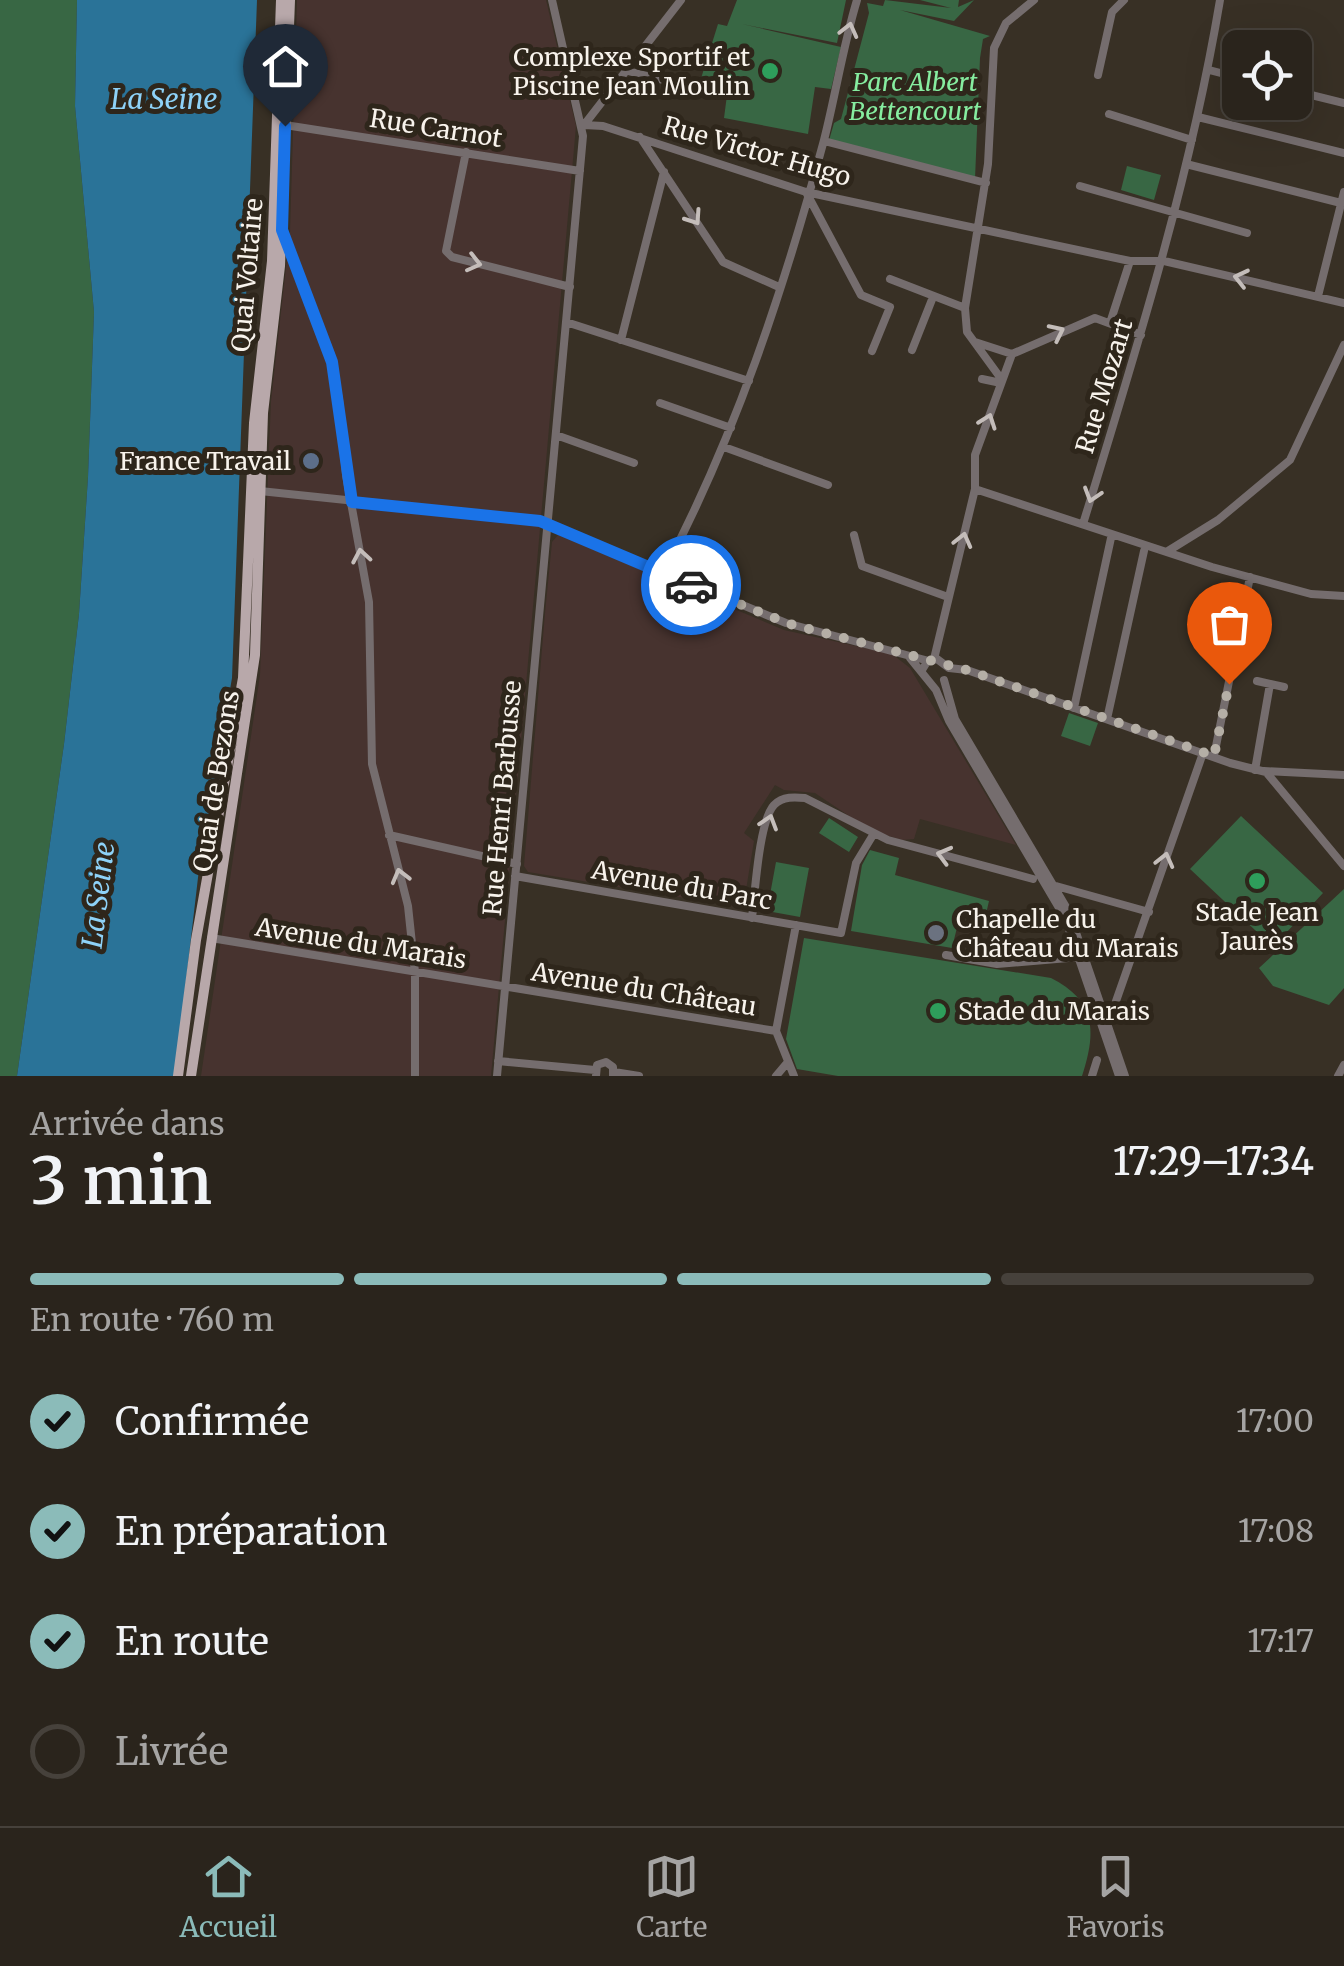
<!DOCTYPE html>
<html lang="fr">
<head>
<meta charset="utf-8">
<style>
  :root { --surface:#2a241c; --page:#363029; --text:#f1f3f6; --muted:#a5a4a3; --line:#46413b; --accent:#8bbbb9 }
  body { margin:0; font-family:Merriweather,serif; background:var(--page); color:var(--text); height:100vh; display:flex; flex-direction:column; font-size:38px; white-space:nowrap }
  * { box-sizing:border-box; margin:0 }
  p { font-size:32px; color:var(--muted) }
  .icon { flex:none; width:55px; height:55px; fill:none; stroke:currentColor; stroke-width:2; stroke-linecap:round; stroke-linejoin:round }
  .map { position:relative; height:1076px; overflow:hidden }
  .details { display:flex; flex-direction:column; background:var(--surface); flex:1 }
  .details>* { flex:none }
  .tools { position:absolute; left:1222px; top:30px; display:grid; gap:20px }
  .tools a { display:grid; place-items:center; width:90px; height:90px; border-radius:15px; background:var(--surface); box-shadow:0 10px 40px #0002,0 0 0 2px var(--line); font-size:50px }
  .pin { position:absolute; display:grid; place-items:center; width:85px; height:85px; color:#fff; margin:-102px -42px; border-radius:50% 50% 50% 0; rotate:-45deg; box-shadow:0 0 10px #0007 }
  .pin .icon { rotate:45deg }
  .courier { position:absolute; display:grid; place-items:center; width:100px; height:100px; margin:-50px; border:8px solid #1a73e8; border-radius:50%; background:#fff; color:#222; box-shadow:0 2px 12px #0007 }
  .head em { font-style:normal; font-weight:600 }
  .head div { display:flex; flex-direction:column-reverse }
  .head { display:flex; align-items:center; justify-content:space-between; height:170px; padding:0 30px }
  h1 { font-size:65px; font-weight:600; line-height:75px }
  .bar { display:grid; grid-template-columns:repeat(4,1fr); gap:15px 10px; align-content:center; height:120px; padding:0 30px }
  .bar i { height:12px; border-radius:8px; background:var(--line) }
  .bar .current { background:var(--accent) }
  .bar p { grid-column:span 4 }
  ol { padding:0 30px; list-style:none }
  li { display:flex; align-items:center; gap:30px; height:110px }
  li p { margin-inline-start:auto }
  li .icon { padding:10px; border-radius:50%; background:var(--accent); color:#111; stroke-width:4 }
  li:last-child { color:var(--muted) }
  li i { width:55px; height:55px; border:5px solid var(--line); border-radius:50% }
  .dock { display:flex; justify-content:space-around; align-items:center; height:140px; border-top:2px solid var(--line); background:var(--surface); font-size:28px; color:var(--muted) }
  .dock a { display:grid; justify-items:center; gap:5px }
  .dock .current { color:var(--accent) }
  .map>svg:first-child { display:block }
  .industrial { fill:#47332f }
  .green { fill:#386744 }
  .water { fill:#2a7398 }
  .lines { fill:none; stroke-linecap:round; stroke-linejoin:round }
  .minor { stroke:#756d6e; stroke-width:8 }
  .major { stroke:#b8a8aa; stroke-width:10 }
  .oneway { stroke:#c4bdba }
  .done { stroke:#b5afa6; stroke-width:10; stroke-dasharray:0 18 }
  .route { stroke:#1a73e8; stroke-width:12 }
  .leisure-dot { fill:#2e9e5b; stroke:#2e261b; stroke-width:4 }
  .service-dot { fill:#5c6f8a; stroke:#2e261b; stroke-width:4 }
  .worship-dot { fill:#6b7280; stroke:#2e261b; stroke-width:4 }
  .labels { text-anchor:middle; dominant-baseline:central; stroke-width:10; stroke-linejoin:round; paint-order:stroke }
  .poi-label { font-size:25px; fill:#f8f3ec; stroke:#2e261b; text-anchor:end }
  .park-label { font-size:25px; font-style:italic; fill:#86eda0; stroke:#2e261b }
  .street-label { font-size:25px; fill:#f8f3ec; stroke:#2e261b }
  .water-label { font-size:28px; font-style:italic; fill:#8ed2f8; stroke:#2e261b }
</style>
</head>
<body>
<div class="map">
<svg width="1344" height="1076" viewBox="0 0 1344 1076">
  <rect width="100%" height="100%" fill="#383025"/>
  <path class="industrial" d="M297,0H546L576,126L491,1076H201L260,675L271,401L290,232Z
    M558,535L784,630L892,654L910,668L1016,845L920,819L914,839L902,840L870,830L815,793L784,790L775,785L744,833L754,841L745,896L734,906L528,872L524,866L545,613L552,542Z"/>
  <path class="green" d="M0,0H77L75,106L94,312L88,477L79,614L64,744L17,1076H0Z
    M737,0H846L837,43L742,24L841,47L831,89L815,87L808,134L724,118L727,95L698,88L718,24L727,26Z
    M885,0L951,8L920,0H959L958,7L974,0L954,21L900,10L990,36L983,39L980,58L975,179L828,144L834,123L841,119L869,13L867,3L883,6Z
    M1127,166L1161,175L1154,200L1121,190Z
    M1069,713L1098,723L1090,746L1061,736Z
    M1241,816L1323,893L1273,947L1190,869Z
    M829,818L858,837L849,852L819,833Z
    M870,850L899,858L895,875L989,901L986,914L962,907L952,948L851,931L862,865Z
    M776,862L809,868L800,917L767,911Z
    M1344,889V988L1329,1005L1273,986L1259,968Z
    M804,938L1051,978C1097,1001 1096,1033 1082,1076H838L797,1069L786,1039Z"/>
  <path class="water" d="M77,0H257L232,678L199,869L175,1076H17L64,744L79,614L88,477L94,312L75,106Z"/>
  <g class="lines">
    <path class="minor" d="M1209,70L1240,78
      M628,71L697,89
      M1098,75L1112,12L1124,0
      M1295,91L1344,103
      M1109,114L1192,140
      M1198,117L1344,153
      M285,125L580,171
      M584,125L603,126L806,192L1130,261H1164L1344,303
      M584,125L681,0
      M640,137L723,262L779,287
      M824,141L986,183
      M466,152L446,251L452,257L570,287
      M1186,164L1341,203
      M1080,186L1247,233
      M806,192L861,295L890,307L872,351
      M283,232L331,362L339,399L346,475L369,602L372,764L408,906L415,972V1076
      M890,279L965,308
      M1318,296L1344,192
      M566,322L749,381
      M1110,323L1130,261
      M621,340L664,172
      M975,342L1012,354L1095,318L1141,335
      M912,350L933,297
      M982,379L1001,383
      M1002,380L967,332L965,308L988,164L994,48L1006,23L1034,0
      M660,403L731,428
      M556,435L634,463
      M724,447L828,485
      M975,489L1212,567L1311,594L1344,596
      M260,491L537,520L786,623L929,661
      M1083,524C1136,351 1190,179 1220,0
      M854,535L862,566L948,597
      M1168,551L1218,520L1290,460L1344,345
      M663,573C735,437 784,289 824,140C836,93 843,46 857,0
      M910,658L936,690L949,721L1065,918L1119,1076
      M934,659L975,489V455L1012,354
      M922,670L927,662L937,659L949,668L967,670L1230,763L1266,772L1344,866
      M944,680L955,719L1069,912L1125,1076
      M1257,681L1284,687
      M1074,708L1111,538
      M1107,719L1144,551
      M1214,756L1250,577
      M1255,770L1270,684
      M1264,771L1344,775
      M389,835L517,864
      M515,876L841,933L856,863L873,835
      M1056,886L1149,912
      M752,918C755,893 759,821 774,805C783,796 795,797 805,798L888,840L1033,879
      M211,938L776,1031
      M946,955L997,964L1080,957
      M1097,955L1134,952
      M1108,1024L1203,753
      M776,1031L796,925
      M776,1031L794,1076
      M498,1061L595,1070
      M614,1072L639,1076
      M497,1076L583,136L552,0
      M596,1076L597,1065L606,1062L613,1067V1076
      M776,1076L787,1063
      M1092,1076L1097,1060
      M1338,1076L1344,1065"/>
    <path class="major" d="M178,1076L196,940L243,678L254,423L272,261L281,0
      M191,1076L255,655L263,413L280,266L290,0"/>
  </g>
  <defs><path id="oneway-chevron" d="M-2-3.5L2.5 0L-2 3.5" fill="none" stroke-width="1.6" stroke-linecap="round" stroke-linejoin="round" transform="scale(2.5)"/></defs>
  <g class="oneway">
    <use href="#oneway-chevron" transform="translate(849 30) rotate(-76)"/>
    <use href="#oneway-chevron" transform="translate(694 218) rotate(56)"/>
    <use href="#oneway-chevron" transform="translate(474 263) rotate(14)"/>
    <use href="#oneway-chevron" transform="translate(1241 278) rotate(-167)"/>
    <use href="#oneway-chevron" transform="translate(1057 332) rotate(-26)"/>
    <use href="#oneway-chevron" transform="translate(988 421) rotate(-70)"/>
    <use href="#oneway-chevron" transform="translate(1092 495) rotate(107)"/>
    <use href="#oneway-chevron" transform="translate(963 540) rotate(-76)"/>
    <use href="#oneway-chevron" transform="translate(361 556) rotate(-100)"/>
    <use href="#oneway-chevron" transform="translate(769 822) rotate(-73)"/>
    <use href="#oneway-chevron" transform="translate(944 855) rotate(-165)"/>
    <use href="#oneway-chevron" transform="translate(1165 860) rotate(-76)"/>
    <use href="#oneway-chevron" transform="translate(400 876) rotate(-105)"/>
  </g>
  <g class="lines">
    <path class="done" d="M691,585L790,624L967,670L1214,756L1229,684"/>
    <path class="route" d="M285,126L282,230L332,362L352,502L540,521L691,585"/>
  </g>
  <g class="leisure-dot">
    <circle cx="770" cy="71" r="10"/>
    <circle cx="1257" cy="881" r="10"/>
    <circle cx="938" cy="1011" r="10"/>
  </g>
  <circle class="service-dot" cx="311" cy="461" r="10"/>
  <circle class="worship-dot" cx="936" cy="933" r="10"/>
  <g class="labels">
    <g class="poi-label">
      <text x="750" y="57">Complexe Sportif et<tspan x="750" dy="29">Piscine Jean Moulin</tspan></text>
      <text x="291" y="461">France Travail</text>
      <text x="1257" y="912" text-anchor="middle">Stade Jean<tspan x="1257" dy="29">Jaurès</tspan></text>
      <text x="956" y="919" text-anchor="start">Chapelle du<tspan x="956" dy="29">Château du Marais</tspan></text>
      <text x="958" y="1011" text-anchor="start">Stade du Marais</text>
    </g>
    <g class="park-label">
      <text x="915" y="82">Parc Albert<tspan x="915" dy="29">Bettencourt</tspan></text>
    </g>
    <g class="street-label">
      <text transform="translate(436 128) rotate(9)">Rue Carnot</text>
      <text transform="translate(757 151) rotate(16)">Rue Victor Hugo</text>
      <text transform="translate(247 275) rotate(-85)">Quai Voltaire</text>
      <text transform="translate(1104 386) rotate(-73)">Rue Mozart</text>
      <text transform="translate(216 781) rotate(-81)">Quai de Bezons</text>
      <text transform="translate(502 798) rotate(-85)">Rue Henri Barbusse</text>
      <text transform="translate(682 885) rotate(10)">Avenue du Parc</text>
      <text transform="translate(361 943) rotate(9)">Avenue du Marais</text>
      <text transform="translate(644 989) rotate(9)">Avenue du Château</text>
    </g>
    <g class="water-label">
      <text x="164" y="99">La Seine</text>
      <text transform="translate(98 895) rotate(-83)">La Seine</text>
    </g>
  </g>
</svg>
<div class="tools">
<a><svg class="icon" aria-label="locate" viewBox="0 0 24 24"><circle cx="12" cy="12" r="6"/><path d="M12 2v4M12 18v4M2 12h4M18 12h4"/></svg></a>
</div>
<div class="pin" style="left:1229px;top:684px;background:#ea580c"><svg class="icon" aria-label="bag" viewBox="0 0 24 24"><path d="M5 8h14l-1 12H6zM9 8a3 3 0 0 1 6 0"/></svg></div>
<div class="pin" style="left:285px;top:126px;background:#1f2937"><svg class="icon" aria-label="home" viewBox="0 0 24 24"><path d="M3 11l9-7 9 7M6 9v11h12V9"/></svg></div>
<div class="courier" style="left:691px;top:585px"><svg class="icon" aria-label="car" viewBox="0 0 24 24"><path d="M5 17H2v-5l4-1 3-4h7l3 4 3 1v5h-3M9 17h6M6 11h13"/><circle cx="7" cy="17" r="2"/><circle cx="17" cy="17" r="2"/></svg></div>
</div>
<section class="details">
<div class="head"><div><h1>3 min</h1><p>Arrivée dans</p></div><em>17:29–17:34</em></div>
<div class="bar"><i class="current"></i><i class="current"></i><i class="current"></i><i></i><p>En route · 760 m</p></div>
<ol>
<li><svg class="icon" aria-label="check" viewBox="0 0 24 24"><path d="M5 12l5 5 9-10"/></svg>Confirmée<p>17:00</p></li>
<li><svg class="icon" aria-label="check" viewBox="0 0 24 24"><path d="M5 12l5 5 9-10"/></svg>En préparation<p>17:08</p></li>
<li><svg class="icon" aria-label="check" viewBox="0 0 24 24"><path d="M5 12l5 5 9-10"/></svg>En route<p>17:17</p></li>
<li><i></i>Livrée</li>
</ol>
</section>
<nav class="dock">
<a class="current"><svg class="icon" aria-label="home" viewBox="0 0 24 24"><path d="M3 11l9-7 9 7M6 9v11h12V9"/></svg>Accueil</a>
<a><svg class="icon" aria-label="map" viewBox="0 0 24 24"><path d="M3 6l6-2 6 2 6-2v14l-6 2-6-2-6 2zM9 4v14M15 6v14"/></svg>Carte</a>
<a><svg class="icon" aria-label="saved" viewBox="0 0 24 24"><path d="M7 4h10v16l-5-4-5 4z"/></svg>Favoris</a>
</nav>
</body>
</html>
